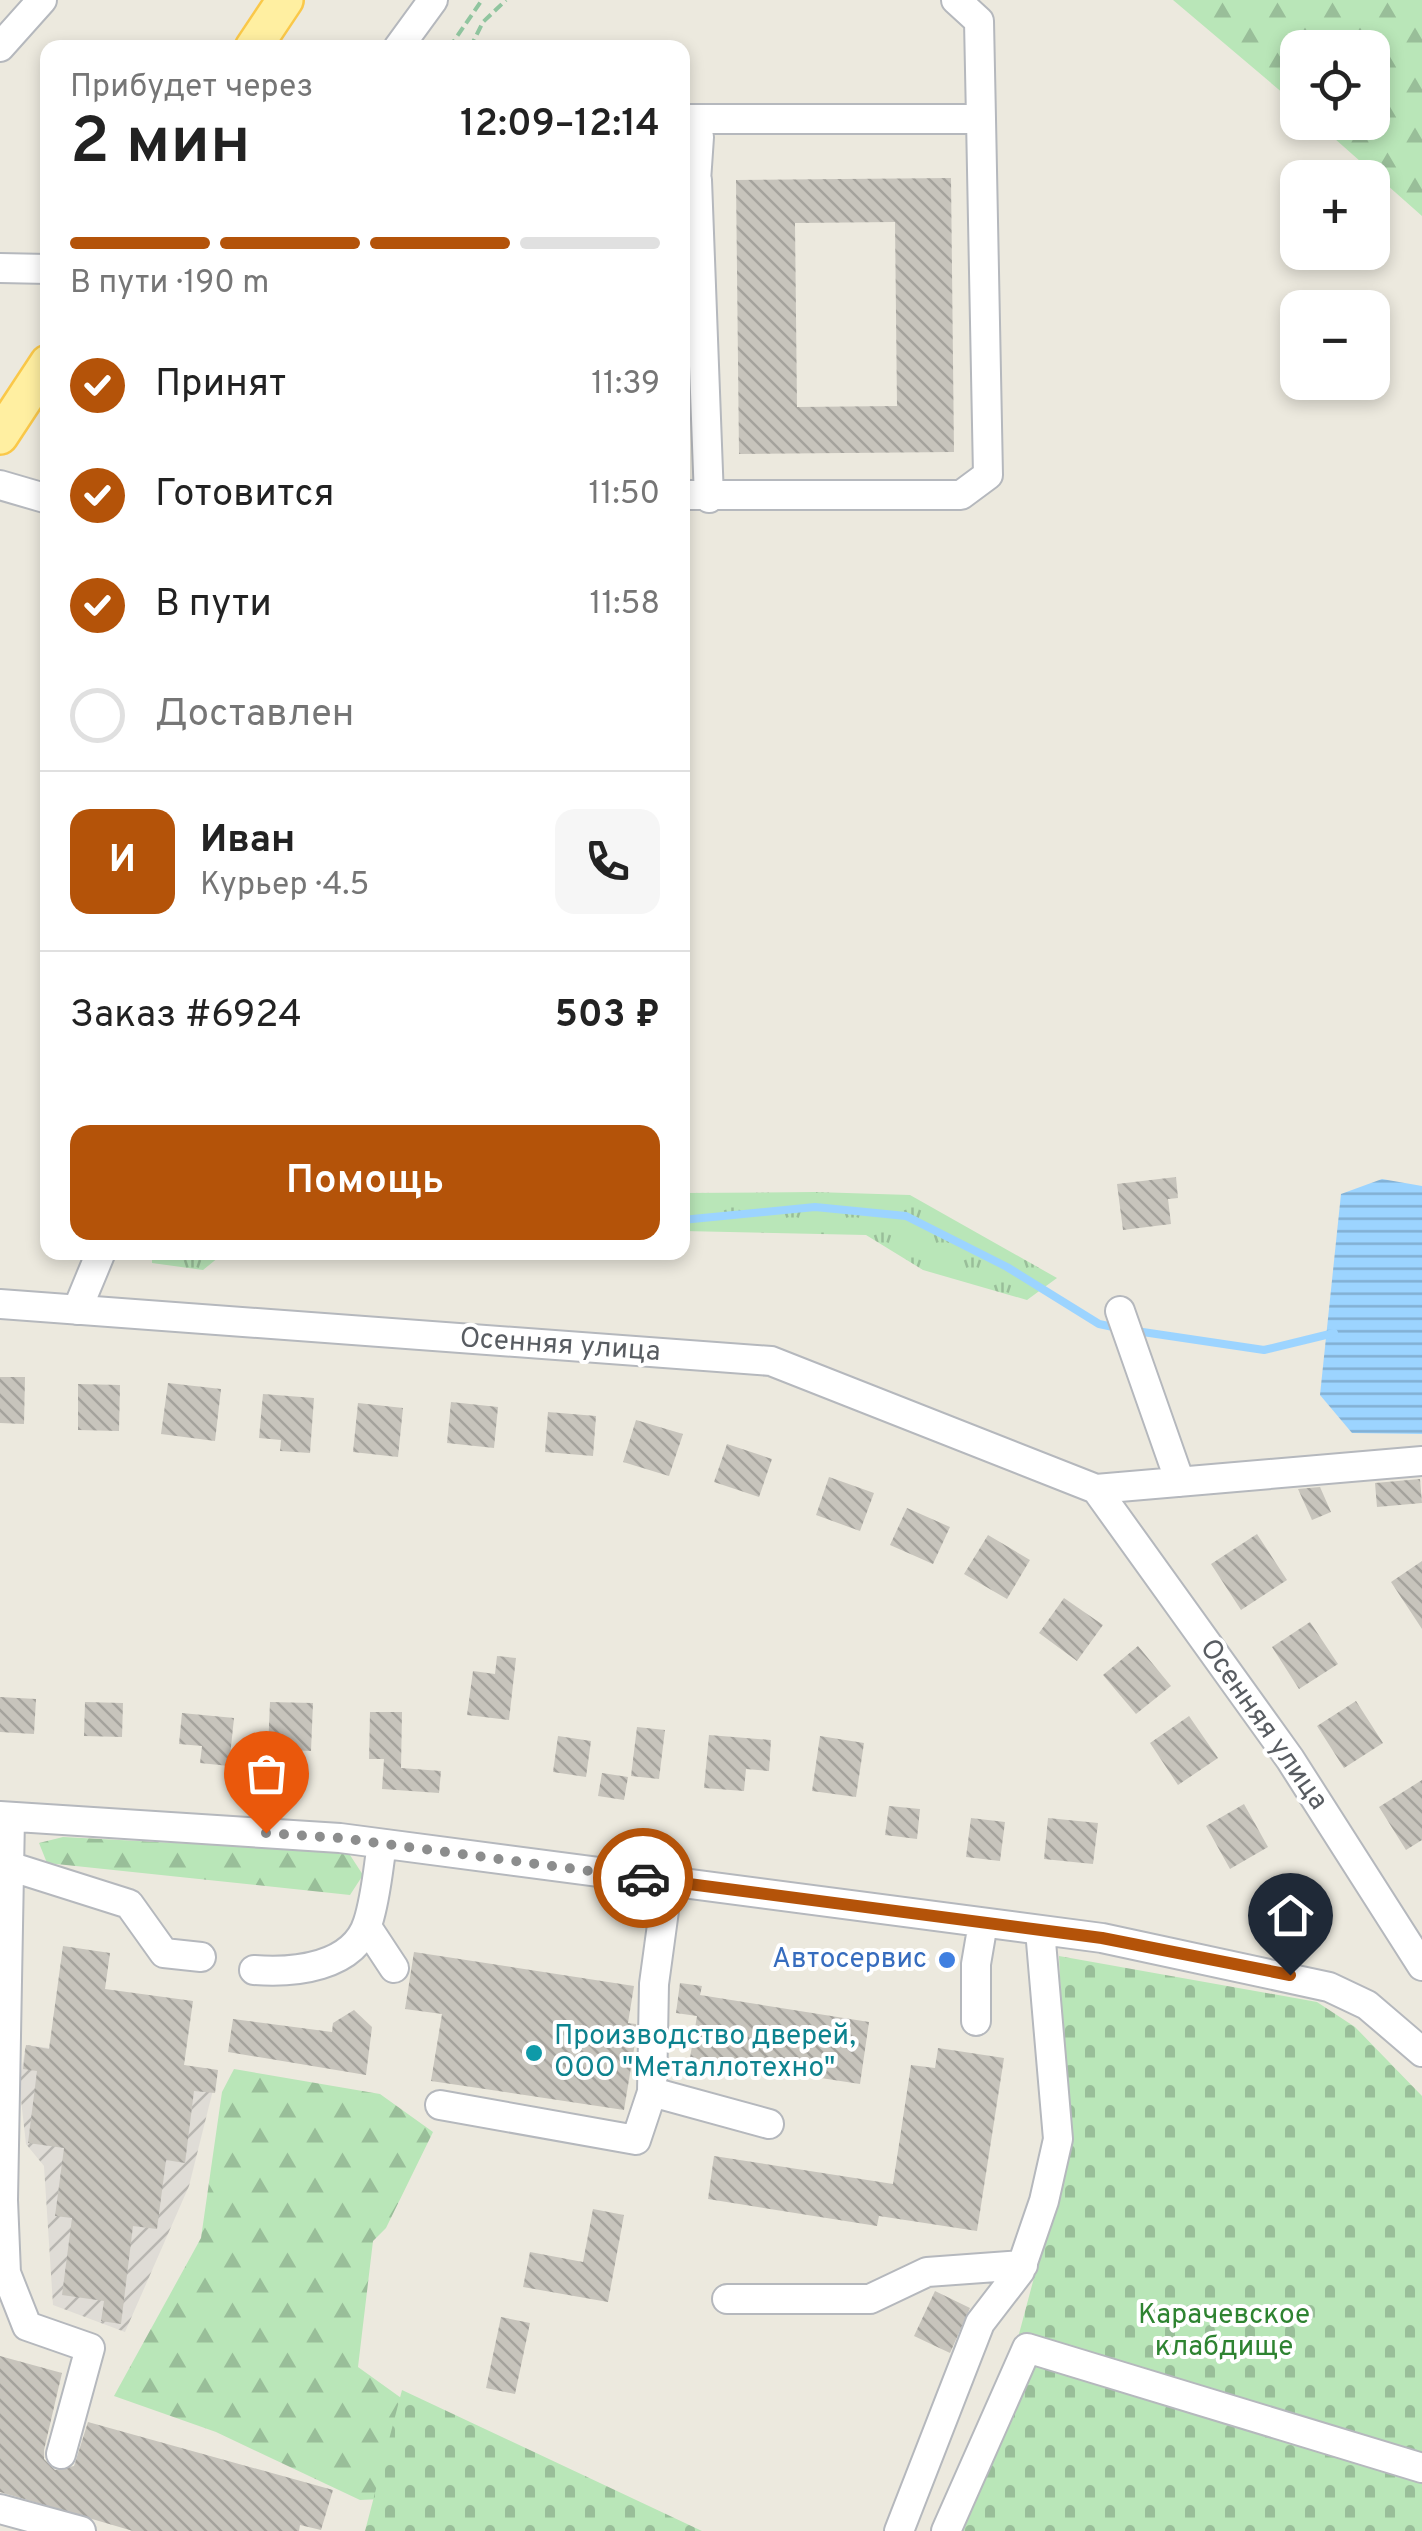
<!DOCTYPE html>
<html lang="ru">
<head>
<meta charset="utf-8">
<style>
  :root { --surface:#fff; --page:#f6f6f6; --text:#222; --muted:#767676; --line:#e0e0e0; --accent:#b45309 }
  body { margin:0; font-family:Overpass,sans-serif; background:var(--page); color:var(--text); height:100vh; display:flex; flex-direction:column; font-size:38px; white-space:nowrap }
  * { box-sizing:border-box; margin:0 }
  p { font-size:32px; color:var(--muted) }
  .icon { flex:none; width:55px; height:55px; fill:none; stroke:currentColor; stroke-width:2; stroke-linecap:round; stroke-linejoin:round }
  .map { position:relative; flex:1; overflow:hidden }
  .side { position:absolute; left:40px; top:40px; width:650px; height:1220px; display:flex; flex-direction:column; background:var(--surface); border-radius:20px; box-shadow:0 5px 15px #0003 }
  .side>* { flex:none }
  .fabs { position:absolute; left:1280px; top:30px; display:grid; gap:20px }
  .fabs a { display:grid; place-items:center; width:110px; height:110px; border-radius:20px; background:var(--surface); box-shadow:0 5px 15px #0003; font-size:50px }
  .pin { position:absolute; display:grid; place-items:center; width:85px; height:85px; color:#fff; margin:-102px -42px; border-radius:50% 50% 50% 0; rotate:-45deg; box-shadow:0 0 10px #0007 }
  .pin .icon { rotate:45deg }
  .courier { position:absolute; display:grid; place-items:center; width:100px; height:100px; margin:-50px; border:8px solid #b45309; border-radius:50%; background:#fff; color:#222; box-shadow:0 2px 12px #0007 }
  .headline em { font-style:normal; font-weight:600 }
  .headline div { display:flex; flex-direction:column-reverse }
  .headline { display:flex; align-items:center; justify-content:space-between; height:170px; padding:0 30px }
  h1 { font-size:65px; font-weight:600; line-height:75px }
  .bar { display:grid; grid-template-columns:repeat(4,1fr); gap:15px 10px; align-content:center; height:120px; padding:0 30px }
  .bar i { height:12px; border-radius:8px; background:var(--line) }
  .bar .on { background:var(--accent) }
  .bar p { grid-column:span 4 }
  .line { display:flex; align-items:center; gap:25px; padding:0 30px; border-top:2px solid var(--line) }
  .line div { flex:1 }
  .round { display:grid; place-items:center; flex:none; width:105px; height:105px; border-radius:20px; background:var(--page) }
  ol { padding:0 30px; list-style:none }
  li { display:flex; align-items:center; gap:30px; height:110px }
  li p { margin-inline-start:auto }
  li .icon { padding:10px; border-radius:50%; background:var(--accent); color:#fff; stroke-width:4 }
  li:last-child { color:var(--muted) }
  li i { width:55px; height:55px; border:5px solid var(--line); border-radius:50% }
  .action { display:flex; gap:20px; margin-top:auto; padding:20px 30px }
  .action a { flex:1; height:115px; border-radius:20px; background:var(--accent); color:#fff; font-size:40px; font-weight:600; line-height:115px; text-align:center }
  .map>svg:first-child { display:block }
  .industrial { fill:url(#industrial-furrows) }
  .grass { fill:url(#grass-tufts) }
  .forest { fill:url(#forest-firs) }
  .cemetery { fill:url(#cemetery-stones) }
  .water { fill:url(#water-rules) }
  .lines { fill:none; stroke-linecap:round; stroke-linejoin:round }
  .stream { stroke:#9cd4ff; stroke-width:8 }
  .building { fill:url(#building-back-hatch); fill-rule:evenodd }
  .minor-casing { stroke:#b5b8bd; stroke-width:32 }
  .major-casing { stroke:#fac849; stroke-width:40 }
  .path { stroke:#90c59f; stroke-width:4; stroke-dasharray:10 5; stroke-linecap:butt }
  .minor { stroke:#fff; stroke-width:28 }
  .major { stroke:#ffefa1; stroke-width:35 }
  .done { stroke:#8c8d8d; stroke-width:10; stroke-dasharray:0 18 }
  .route { stroke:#b45309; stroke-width:12 }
  .shop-dot { fill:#3f7fe0; stroke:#fff; stroke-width:4 }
  .culture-dot { fill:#0f9aa8; stroke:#fff; stroke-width:4 }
  .labels { text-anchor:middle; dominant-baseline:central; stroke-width:8; stroke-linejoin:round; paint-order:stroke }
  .street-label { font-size:28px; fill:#585c61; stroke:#fff }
  .shop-label { font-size:28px; fill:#366cbe; stroke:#fff; text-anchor:end }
  .culture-label { font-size:28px; fill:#0d838f; stroke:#fff; text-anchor:start }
  .park-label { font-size:28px; fill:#2e8331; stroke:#fff }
</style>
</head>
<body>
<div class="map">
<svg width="1422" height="2531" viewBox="0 0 1422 2531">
  <defs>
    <pattern id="industrial-furrows" width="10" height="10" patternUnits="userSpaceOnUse" patternTransform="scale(2.5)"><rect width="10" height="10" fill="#dfdcd6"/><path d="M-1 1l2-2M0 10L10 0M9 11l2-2" fill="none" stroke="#b8b6b1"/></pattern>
    <pattern id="grass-tufts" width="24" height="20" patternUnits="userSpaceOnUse" patternTransform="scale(2.5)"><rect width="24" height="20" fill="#b9e6b8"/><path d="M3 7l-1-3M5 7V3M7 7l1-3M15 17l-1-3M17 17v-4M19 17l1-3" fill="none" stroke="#99be99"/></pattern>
    <pattern id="forest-firs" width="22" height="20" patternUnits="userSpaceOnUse" patternTransform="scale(2.5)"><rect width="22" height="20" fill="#b9e6b8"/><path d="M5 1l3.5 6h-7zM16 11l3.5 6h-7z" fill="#99be99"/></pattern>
    <pattern id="cemetery-stones" width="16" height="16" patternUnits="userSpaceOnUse" patternTransform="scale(2.5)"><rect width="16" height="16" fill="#b9e6b8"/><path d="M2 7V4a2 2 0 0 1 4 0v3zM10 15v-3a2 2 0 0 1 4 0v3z" fill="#99be99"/></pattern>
    <pattern id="water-rules" width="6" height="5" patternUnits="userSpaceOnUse" patternTransform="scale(2.5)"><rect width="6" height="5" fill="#9cd4ff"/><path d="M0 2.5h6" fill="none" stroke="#82afd2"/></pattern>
    <pattern id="building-back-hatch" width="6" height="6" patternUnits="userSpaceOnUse" patternTransform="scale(2.5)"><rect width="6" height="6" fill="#c7c4bc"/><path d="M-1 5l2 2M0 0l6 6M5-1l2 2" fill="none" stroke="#a4a29c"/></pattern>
  </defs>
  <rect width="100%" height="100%" fill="#ece9de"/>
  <path class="industrial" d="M26,2045L218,2070L189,2186L125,2332L53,2305L44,2166L26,2144L19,2082Z"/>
  <path class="grass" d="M815,1192L910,1195L1057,1278L1027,1300L923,1270L866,1235L683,1231V1193Z
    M152,1253V1252L224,1253L203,1270L152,1263Z"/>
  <path class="forest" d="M1173,0H1422V216L1317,123L1372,122V48H1298L1297,105Z
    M63,1837L348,1852L363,1875L350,1895L47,1863L39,1843Z
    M234,2069L380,2094L433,2132L386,2228L373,2241L358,2367L475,2451L446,2496L360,2500L216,2432L114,2396L201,2238L222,2092Z"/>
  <path class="cemetery" d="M1059,1956L1317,2002L1355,2027L1422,2096V2531H933L1015,2349L1068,2150Z
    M402,2390L702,2531H365Z"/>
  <path class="water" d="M1382,1179L1422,1186V1434L1352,1433L1320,1395L1341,1194Z"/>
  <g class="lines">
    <path class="stream" d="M682,1220L815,1207L906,1216L1007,1267L1099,1324L1118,1328
      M1136,1331L1264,1350L1334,1333"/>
  </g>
  <path class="building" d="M951,178L954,452L739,454L736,180ZM895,222L897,406L797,407L795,223Z
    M1176,1177L1178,1198L1168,1199L1171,1224L1123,1230L1117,1184Z
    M0,1377H25L24,1424L0,1423Z
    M168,1383L221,1389L215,1441L161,1434Z
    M78,1384L120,1385L119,1431L78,1430Z
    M263,1394L314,1398L310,1453L280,1451L281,1440L259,1438Z
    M451,1402L498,1407L494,1448L447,1443Z
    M358,1403L403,1408L398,1457L353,1452Z
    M548,1412L596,1416L593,1456L545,1452Z
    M636,1420L683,1434L669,1476L623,1462Z
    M727,1444L772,1459L759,1497L714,1482Z
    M829,1477L874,1493L860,1531L816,1515Z
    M1420,1479L1422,1503L1377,1507L1375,1483Z
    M1320,1487L1331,1512L1312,1520L1298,1489Z
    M907,1508L950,1527L933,1564L890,1545Z
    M1257,1534L1287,1580L1241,1610L1211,1564Z
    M988,1535L1030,1560L1007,1599L964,1574Z
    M1422,1561V1629L1391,1582Z
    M1064,1598L1103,1625L1077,1661L1039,1633Z
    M1310,1622L1338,1664L1299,1689L1272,1647Z
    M1138,1646L1171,1686L1136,1714L1103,1675Z
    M497,1656L516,1658L509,1720L467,1715L473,1671L495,1674Z
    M0,1697L36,1699L34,1734L0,1732Z
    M1356,1701L1383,1743L1344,1768L1317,1726Z
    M85,1702L123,1703L122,1737L84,1736Z
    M270,1702L313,1703L311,1751L268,1749Z
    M370,1712H402L401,1768L441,1771L439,1793L382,1789L384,1759H369Z
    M182,1713L234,1718L229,1766L200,1763L202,1746L179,1744Z
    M1189,1716L1218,1758L1178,1785L1150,1743Z
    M637,1727L665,1730L659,1779L631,1776Z
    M709,1735L771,1740L769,1771L746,1769L744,1791L704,1788Z
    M558,1736L591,1741L586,1777L553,1772Z
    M820,1736L864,1743L856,1797L812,1791Z
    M602,1773L628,1777L624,1800L598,1796Z
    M1422,1780V1840L1406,1850L1379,1807Z
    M1244,1804L1268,1847L1230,1869L1206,1826Z
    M889,1806L920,1809L917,1839L885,1835Z
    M971,1818L1005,1822L1000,1861L966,1857Z
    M1048,1818L1098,1823L1093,1864L1044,1859Z
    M63,1946L110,1953L105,1989L193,2001L184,2065L218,2070L215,2093L194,2091L185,2163L166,2160L157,2229L133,2226L121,2324L101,2321L104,2301L62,2295L72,2218L55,2216L64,2148L28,2143L37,2071L23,2069L26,2045L49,2049Z
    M414,1952L634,1986L628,2023L636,2024V2037L624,2110L431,2081L442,2014L405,2009Z
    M680,1983L702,1986L700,1995L869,2022L860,2084L690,2058L697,2016L676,2013Z
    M354,2010L372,2027L366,2075L228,2052L233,2019L332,2032L333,2023Z
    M938,2048L1004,2058L977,2231L879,2216L877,2226L708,2199L714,2156L893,2184L911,2065L935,2068Z
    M593,2209L624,2215L608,2302L523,2287L530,2252L583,2262Z
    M935,2291L970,2308L950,2353L914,2336Z
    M501,2317L530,2323L515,2394L486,2388Z
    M0,2356L62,2373L44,2450V2459L55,2470L74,2466L88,2422L333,2490L321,2530L300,2525L299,2531H133L0,2492Z"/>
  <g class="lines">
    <defs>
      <path id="minor" d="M0,47L42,0
        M398,48L433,0
        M682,119H981L979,21L956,0
        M690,120L699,137L695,196
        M697,180L709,498
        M0,268L48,269
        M0,485L48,499
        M682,495H961L988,475L981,119
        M0,1304L771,1361L1096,1489L1422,1461
        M77,1310L101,1252
        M1120,1311L1180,1482
        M1096,1489L1290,1759L1422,1966
        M0,1816L340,1838L1102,1938L1329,1987L1367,2005L1422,2052
        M10,1817L3,2200L6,2273L27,2326L90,2348L61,2454
        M9,1866L129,1904L164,1953L201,1957
        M668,1881L654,1984L652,2092L769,2124
        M367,1927L394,1968
        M254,1970C293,1973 354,1968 368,1922C376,1897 378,1869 382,1844
        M976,2021V1964L983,1923
        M440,2105L636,2140L652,2092
        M727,2299H870L927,2272L1023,2265
        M0,2509L81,2531
        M899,2531L980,2323L1020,2271L1044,2201L1058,2139L1040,1930
        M946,2531L1027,2348L1422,2468"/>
      <path id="major" d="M253,48L285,0
        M0,436L48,363"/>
    </defs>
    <use href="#minor" class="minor-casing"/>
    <use href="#major" class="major-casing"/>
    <path class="path" d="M449,48L482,0
      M470,48L483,22L506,0"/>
    <use href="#minor" class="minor"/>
    <use href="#major" class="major"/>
  </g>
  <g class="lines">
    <path class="done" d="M266,1833L340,1838L643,1878"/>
    <path class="route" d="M643,1878L1102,1938L1290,1975"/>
  </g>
  <circle class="shop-dot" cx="947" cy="1960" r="10"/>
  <circle class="culture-dot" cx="534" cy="2053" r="10"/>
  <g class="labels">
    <g class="street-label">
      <text transform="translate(560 1346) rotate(4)">Осенняя улица</text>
      <text transform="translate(1263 1725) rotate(55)">Осенняя улица</text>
    </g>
    <g class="shop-label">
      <text x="927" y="1960">Автосервис</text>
    </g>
    <g class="culture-label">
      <text x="554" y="2037">Производство дверей,<tspan x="554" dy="32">ООО "Металлотехно"</tspan></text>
    </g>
    <g class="park-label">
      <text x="1224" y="2316">Карачевское<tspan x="1224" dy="32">клабдище</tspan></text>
    </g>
  </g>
</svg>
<div class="fabs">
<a><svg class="icon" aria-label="locate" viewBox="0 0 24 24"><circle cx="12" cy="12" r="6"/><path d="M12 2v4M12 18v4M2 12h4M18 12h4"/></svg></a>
<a>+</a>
<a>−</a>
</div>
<div class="pin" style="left:266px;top:1833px;background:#ea580c"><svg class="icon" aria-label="bag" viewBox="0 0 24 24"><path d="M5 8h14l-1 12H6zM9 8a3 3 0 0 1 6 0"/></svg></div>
<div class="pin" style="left:1290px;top:1975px;background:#1f2937"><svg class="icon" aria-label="home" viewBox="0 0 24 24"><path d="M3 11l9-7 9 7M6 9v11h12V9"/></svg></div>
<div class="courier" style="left:643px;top:1878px"><svg class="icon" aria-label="car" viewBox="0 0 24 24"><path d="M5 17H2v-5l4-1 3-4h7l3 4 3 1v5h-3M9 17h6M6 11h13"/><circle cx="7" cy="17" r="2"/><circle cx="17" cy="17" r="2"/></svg></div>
<section class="side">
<div class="headline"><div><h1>2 мин</h1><p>Прибудет через</p></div><em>12:09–12:14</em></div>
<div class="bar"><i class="on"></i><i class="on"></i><i class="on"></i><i></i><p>В пути · 190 m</p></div>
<ol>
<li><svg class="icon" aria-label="check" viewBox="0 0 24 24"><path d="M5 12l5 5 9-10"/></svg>Принят<p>11:39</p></li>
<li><svg class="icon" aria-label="check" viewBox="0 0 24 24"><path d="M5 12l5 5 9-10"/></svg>Готовится<p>11:50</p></li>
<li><svg class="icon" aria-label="check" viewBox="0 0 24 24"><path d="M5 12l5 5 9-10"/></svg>В пути<p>11:58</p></li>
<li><i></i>Доставлен</li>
</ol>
<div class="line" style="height:180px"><b class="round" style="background:var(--accent);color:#fff">И</b><div><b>Иван</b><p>Курьер · 4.5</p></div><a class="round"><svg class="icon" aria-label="phone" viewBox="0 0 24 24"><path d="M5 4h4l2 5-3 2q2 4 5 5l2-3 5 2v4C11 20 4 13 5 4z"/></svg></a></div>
<div class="line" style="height:130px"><div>Заказ #6924</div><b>503 ₽</b></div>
<div class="action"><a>Помощь</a></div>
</section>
</div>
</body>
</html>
